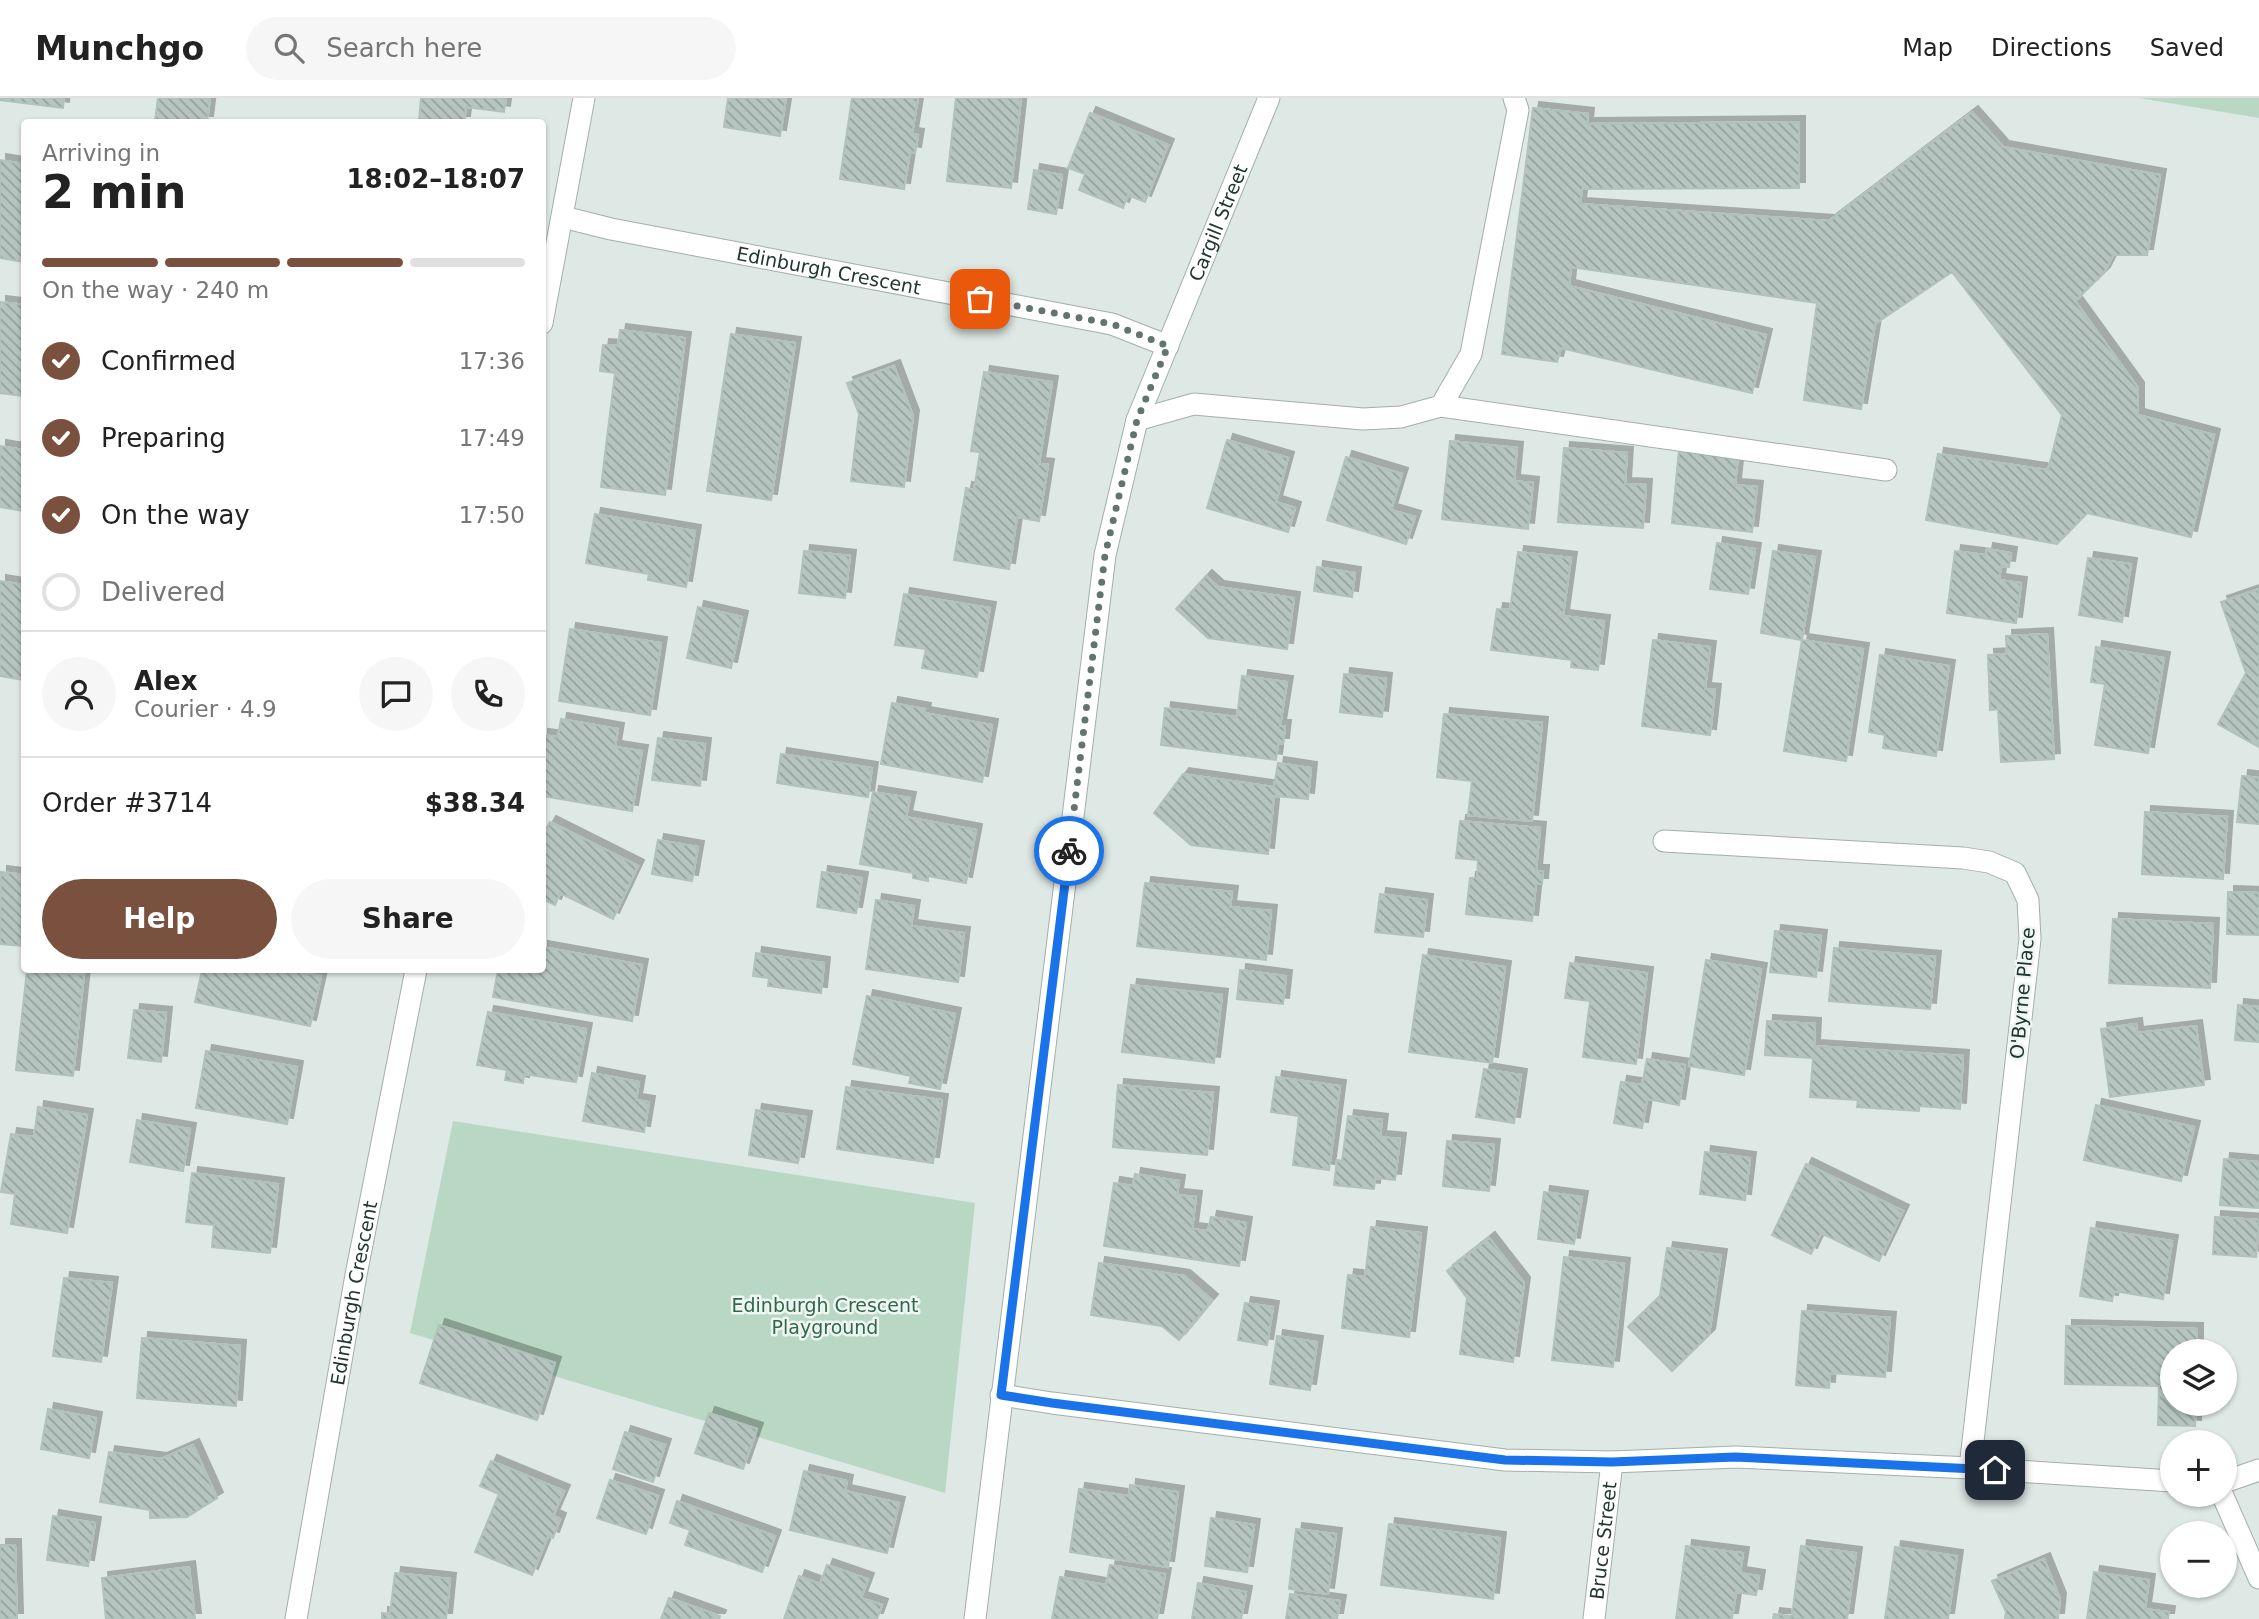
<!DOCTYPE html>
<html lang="en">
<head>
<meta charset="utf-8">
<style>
  :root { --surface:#fff; --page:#f6f6f6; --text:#222; --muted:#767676; --line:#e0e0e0; --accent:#79513e }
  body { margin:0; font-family:"DejaVu Sans",sans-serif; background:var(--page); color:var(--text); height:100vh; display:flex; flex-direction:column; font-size:26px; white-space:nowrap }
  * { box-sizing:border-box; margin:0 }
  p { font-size:23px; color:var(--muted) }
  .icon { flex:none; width:38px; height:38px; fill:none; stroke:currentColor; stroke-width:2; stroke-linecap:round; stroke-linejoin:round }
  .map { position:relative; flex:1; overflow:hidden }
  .panel { position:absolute; left:21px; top:21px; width:525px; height:854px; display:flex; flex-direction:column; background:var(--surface); border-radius:7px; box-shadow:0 2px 5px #0004 }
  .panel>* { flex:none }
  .tools { position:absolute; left:2160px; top:1241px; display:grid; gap:14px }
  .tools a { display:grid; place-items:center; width:77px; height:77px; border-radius:50%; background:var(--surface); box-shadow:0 2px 5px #0004; font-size:35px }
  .pin { position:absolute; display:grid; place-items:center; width:60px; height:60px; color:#fff; margin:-30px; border-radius:14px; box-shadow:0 4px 10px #0006 }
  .courier { position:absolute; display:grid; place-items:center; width:70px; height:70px; margin:-35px; border:5px solid #1a73e8; border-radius:50%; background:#fff; color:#222; box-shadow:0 2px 9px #0007 }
  .summary em { font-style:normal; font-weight:700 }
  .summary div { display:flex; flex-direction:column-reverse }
  .summary { display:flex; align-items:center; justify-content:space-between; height:119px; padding:0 21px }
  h1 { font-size:46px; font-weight:700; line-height:52px }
  .bar { display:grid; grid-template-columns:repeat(4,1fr); gap:10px 7px; align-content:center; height:84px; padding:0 21px }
  .bar i { height:9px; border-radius:5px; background:var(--line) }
  .bar .current { background:var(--accent) }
  .bar p { grid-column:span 4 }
  .line { display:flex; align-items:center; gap:18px; padding:0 21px; border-top:2px solid var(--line) }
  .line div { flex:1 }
  .round { display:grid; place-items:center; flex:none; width:74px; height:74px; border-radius:37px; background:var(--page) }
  ol { padding:0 21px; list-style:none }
  li { display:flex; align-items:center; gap:21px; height:77px }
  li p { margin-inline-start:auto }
  li .icon { padding:7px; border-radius:50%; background:var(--accent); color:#fff; stroke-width:4 }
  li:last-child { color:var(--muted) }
  li i { width:38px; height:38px; border:4px solid var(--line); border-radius:50% }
  .primary-button { display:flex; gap:14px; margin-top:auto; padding:14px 21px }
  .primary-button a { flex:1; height:80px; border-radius:42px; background:var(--accent); color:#fff; font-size:28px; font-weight:700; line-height:80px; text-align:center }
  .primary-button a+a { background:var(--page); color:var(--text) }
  header { display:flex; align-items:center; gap:42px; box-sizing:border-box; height:98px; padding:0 35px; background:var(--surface); border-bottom:2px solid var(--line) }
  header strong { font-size:33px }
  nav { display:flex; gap:38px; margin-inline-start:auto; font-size:24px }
  .search { width:490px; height:63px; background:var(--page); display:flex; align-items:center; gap:18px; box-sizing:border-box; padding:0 24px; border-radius:38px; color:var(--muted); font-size:26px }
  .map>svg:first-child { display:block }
  .green { fill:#b9d8c3 }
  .building { fill:url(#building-back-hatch); stroke:#b1c1bc; stroke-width:2; filter:url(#shadow) }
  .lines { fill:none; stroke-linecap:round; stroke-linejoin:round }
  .lane-casing { stroke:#a2afab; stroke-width:23 }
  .street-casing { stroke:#a2afab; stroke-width:23 }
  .lane { stroke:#fff; stroke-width:21 }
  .street { stroke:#fff; stroke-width:21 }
  .done { stroke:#637470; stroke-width:7; stroke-dasharray:0 12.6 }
  .route { stroke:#1a73e8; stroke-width:9 }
  .labels { text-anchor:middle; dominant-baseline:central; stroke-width:5; stroke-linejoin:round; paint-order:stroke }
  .street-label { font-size:19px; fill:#213632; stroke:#eef5f2 }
  .park-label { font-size:19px; fill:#30684a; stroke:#eef5f2 }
</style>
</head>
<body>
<header>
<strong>Munchgo</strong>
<div class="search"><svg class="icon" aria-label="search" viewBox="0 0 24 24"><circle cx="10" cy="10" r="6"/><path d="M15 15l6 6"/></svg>Search here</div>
<nav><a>Map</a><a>Directions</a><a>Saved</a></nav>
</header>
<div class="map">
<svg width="2259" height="1521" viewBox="0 0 2259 1521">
  <defs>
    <pattern id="building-back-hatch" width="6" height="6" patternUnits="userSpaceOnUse" patternTransform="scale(1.75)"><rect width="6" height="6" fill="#b7c5c0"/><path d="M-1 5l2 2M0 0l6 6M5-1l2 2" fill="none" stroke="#94a19d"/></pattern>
    <filter id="shadow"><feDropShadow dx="6" dy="-6" stdDeviation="0" flood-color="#0004"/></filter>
  </defs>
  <rect width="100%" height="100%" fill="#dee8e4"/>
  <path class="green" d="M2139,0H2259V20Z
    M453,1023L975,1105L945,1395L410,1235Z"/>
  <path class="building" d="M0,0H64L63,10L0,2Z
    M158,0H210L207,24H155Z
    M421,0H506L504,14L466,9L464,24H419Z
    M728,0H786L780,38L724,29Z
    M852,0H918L912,36L918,37L915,55L910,54L904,91L840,81Z
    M956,0H1021L1011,90L947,83Z
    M1533,10L1588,16L1587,26L1799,24V90L1582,91L1580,106L1829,123L1972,14L2003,49L2160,77L2147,157H2113L2104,175L2075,203L2138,290V317L2214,337L2191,439L2087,415L2057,446L1926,422L1938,356L2048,372L2062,317L1952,174L1875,226L1861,311L1804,302L1817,205L1571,169L1569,188L1766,237L1752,295L1561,250L1557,264L1502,256Z
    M1090,15L1168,47L1145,104L1128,97L1123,110L1079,92L1085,76L1068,70Z
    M0,62L24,66V164L0,160Z
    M1034,72L1062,77L1056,116L1028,111Z
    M0,204L24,207V298L0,295Z
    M620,232L685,240L665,397L601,389L615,275L600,273L603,247L618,248Z
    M731,236L795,245L771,402L707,393Z
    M894,268L913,318L904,389L851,383L859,316L847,285Z
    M984,274L1052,284L1039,366L1048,367L1039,423L1017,419L1009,471L954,462L966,390L974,392L980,354L971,353Z
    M1227,342L1288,360L1276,404L1295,410L1288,434L1207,410Z
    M1450,343L1517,350L1514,383L1533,385L1528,431L1442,421Z
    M0,348L24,352V413L0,409Z
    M1564,350L1627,355L1625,386L1646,387L1643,430L1558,424Z
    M1679,352L1738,358L1735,387L1757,389L1752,434L1672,425Z
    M1346,359L1402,376L1391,412L1415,419L1406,446L1327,422Z
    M595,416L695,433L686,489L648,482L649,476L586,465Z
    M1717,445L1755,451L1748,496L1710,491Z
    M1987,451L2011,455L2009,469L2001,468L1999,482L2021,485L2016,525L1947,515L1955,453L1986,457Z
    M804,453L850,458L845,500L799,495Z
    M1773,453L1815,459L1802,542L1761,535Z
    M1518,454L1571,460L1563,518L1604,523L1598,572L1571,569L1572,562L1491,552L1497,511L1510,512Z
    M2088,460L2131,466L2122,524L2079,517Z
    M1317,469L1355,475L1352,499L1314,493Z
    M1206,478L1218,489L1294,500L1287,551L1208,540L1176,511Z
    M0,483L24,487V582L0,578Z
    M2259,491V649L2218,626L2246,575L2221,504Z
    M904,496L990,510L977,579L922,570L926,551L895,547Z
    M698,509L742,519L731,570L687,560Z
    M570,531L661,545L650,617L559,603Z
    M2047,536L2054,661L2001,664L1998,611L1990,612L1988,557L2007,556L2006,538Z
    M1653,542L1710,549L1705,591L1715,592L1710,637L1642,628Z
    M1802,542L1863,551L1846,663L1784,653Z
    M2096,549L2164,560L2148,655L2095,647L2105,586L2091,584Z
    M1880,557L1949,568L1936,658L1883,650L1885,637L1869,634Z
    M1344,576L1386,581L1382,619L1340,614Z
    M1242,578L1287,584L1280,628H1285L1283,646H1278L1276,662L1161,647L1165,610L1237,619Z
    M892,605L925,611L924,615L992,627L982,684L881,666Z
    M1444,616L1542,625L1532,723L1468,717L1472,683L1437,679Z
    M561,621L618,631L615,649L642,653L632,713L542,698V637L558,639Z
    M658,640L705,646L700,688L652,682Z
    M781,656L872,670L868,699L777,685Z
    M1278,665L1311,670L1308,701L1274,698L1268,756L1191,747L1154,715L1183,676L1274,689Z
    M2242,678L2259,680V726L2237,724Z
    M873,694L910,700L906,719L976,732L966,785L928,778V783L913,780V775L860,766Z
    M2145,714L2227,719L2223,781L2142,776Z
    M1460,723L1540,730L1536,773H1543L1542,786H1536L1532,823L1466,816L1470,780H1477L1478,762L1456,760Z
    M550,724L638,768L613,821L560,795L555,807L542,801V738Z
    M658,742L698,749L692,783L652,776Z
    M1,774L24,777V848L0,846Z
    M822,774L862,780L856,815L817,809Z
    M1145,785L1232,794L1230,809L1271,813L1266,862L1137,848Z
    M2228,794L2259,795V837L2227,836Z
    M1380,796L1427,802L1423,839L1375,834Z
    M876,802L914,808L911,828L964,835L958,884L866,871Z
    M2113,821L2213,826L2210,890L2109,885Z
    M1775,833L1821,838L1816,879L1770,874Z
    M542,849L642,867L632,923L493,899L498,872H542Z
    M1834,850L1935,859L1930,911L1829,903Z
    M756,855L824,865L821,895L768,888L769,880L753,878Z
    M1423,857L1505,869L1492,965L1409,954Z
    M1706,862L1761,871L1744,977L1689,968Z
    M1570,865L1647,875L1636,966L1583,959L1590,903L1565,900Z
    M27,872L84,877L73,978L16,972Z
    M202,872H292L321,878L310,928L195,904Z
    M1240,872L1286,878L1283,906L1237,901Z
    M1131,887L1222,897L1214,965L1122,954Z
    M867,898L955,916L940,991L909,985L911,978L853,966Z
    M2238,907L2259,909V944L2235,942Z
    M134,912L166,915L161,964L128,960Z
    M488,914L586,931L576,984L524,976L523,985L505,982L507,972L477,967Z
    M1767,923L1815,926L1814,948L1963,958L1960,1011L1919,1008V1013L1857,1009L1858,1002L1810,999L1813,960L1765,957Z
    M2136,926L2137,935L2196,928L2204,987L2110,999L2101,931Z
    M206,953L297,969L287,1026L196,1010Z
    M1647,961L1685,967L1679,1007L1647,1001L1642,1030L1614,1025L1621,984L1642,987Z
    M1484,971L1521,977L1514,1025L1476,1019Z
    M592,975L639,984L636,1002L649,1004L644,1034L583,1023Z
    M1276,979L1340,988L1329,1072L1293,1067L1299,1018L1271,1014Z
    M1118,987L1213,995L1207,1057L1113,1049Z
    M846,989L942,1002L933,1065L837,1051Z
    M2096,1007L2194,1029L2181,1083L2084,1062Z
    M38,1009L87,1017L67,1135L11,1126L15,1096L1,1094L11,1036L34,1039Z
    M756,1012L806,1019L798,1065L749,1057Z
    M1348,1018L1382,1022L1380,1039L1400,1041L1395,1082L1375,1080L1374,1091L1334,1087L1337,1062L1342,1063Z
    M137,1022L190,1031L183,1073L130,1064Z
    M1447,1043L1494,1047L1489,1093L1443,1088Z
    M1705,1054L1750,1060L1745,1102L1700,1096Z
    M2224,1061L2259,1064V1110L2220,1107Z
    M1806,1066L1903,1113L1879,1163L1821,1135L1811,1156L1772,1137Z
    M192,1075L278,1086L270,1155L212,1149L214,1127L186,1124Z
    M1135,1076L1179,1083L1177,1097L1196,1099L1192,1131L1208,1133L1211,1119L1246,1125L1239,1168L1104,1148L1114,1085L1133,1088Z
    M1544,1094L1582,1099L1574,1146L1538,1141Z
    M2215,1119L2259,1122L2256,1159L2213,1156Z
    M1371,1129L1421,1135L1409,1239L1342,1230L1348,1177L1365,1179Z
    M2091,1130L2172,1143L2163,1201L2114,1193L2112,1203L2080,1198Z
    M1489,1140L1524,1185L1513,1264L1460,1256L1467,1200L1447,1173Z
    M1667,1150L1721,1157L1709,1237L1672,1273L1628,1229L1660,1198Z
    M1564,1159L1624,1166L1613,1269L1552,1262Z
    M1099,1165L1184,1178L1212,1202L1179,1242L1162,1228L1091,1217Z
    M64,1180L112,1185L101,1264L53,1258Z
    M1245,1205L1273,1209L1267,1247L1238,1242Z
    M1802,1213L1890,1220L1885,1279L1830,1275L1829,1290L1796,1287Z
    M439,1227L555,1265L537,1322L420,1285Z
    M2066,1228L2197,1231V1253H2172V1306H2196L2195,1328L2158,1327L2159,1288L2065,1286Z
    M1277,1238L1317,1244L1310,1292L1270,1286Z
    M142,1240L240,1248L236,1308L137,1300Z
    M48,1311L96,1320L89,1360L41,1351Z
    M709,1315L757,1331L743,1371L695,1355Z
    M625,1334L665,1347L653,1384L613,1371Z
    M193,1347L217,1400L187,1419L150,1420V1412L100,1404L109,1354L161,1361Z
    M491,1363L564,1393L553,1418L560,1421L553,1440L548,1438L532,1477L475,1454L499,1396L480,1388Z
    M804,1373L847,1383L845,1393L899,1405L887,1455L790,1432Z
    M610,1382L658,1398L646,1436L597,1420Z
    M1130,1387L1178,1394L1168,1469L1070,1454L1079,1391L1129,1398Z
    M677,1403L775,1438L762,1474L685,1447L690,1432L670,1425Z
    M53,1418L95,1425L88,1468L47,1462Z
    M1211,1420L1254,1427L1247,1474L1205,1468Z
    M1389,1426L1500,1440L1493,1501L1381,1487Z
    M1296,1431L1336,1436L1328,1496L1289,1491Z
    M0,1447H15L17,1521H0Z
    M1686,1448L1743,1455L1740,1475L1759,1478L1756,1497L1736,1494L1732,1521H1676Z
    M1801,1448L1856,1455L1847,1521H1773L1774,1516L1792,1518Z
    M1895,1449L1957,1458L1948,1521H1885Z
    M2044,1461L2060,1501L2058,1521H2005L2006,1514L1992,1483Z
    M827,1467L868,1481L861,1500L882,1507L877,1521H784L799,1478L820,1486Z
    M1110,1467L1165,1476L1157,1521H1052L1060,1479L1106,1487Z
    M189,1469L195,1521H106L102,1480Z
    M2094,1474L2149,1482L2145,1511L2169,1514L2168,1521H2087Z
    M395,1475L450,1481L446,1521H382V1515L390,1516Z
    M1198,1485L1246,1494L1241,1521H1192Z
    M1290,1496L1340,1503L1337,1521H1286Z
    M669,1500L720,1518L719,1521H661Z"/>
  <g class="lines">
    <defs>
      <path id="lane" d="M1441,308L1886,372
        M1137,322L1194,306L1363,321L1401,319L1441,308L1471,256L1518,12L1514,0"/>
      <g id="street">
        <path id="s1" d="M563,119L611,131L1112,226L1168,248"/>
        <path d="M542,225L584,0"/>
        <path d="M1664,743L1963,760L1989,764L2015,775L2028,802L2030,841L1970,1370"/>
        <path d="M1001,1297L1052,1305L1505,1362L1612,1364L1736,1359L1970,1370L2172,1383"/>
        <path d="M2224,1384L2259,1372"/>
        <path d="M2222,1396L2259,1480"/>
        <path id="s2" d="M296,1521L356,1177L416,872"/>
        <path id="s3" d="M975,1521L1105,457L1137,322L1269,0"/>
        <path id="s4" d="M1594,1521L1612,1364"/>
      </g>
    </defs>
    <use href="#lane" class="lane-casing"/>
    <use href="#street" class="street-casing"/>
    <use href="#lane" class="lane"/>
    <use href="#street" class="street"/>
  </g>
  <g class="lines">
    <path class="done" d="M980,201L1112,226L1168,248L1137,322L1105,457L1069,753"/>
    <path class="route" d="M1069,753L1001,1297L1052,1305L1505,1362L1612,1364L1735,1359L1995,1372"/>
  </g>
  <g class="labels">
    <g class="street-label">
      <text stroke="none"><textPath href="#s3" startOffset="1424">Cargill Street</textPath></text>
      <text stroke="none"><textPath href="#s1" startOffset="271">Edinburgh Crescent</textPath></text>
      <text transform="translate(2022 895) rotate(-85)">O'Byrne Place</text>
      <text stroke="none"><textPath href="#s2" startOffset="331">Edinburgh Crescent</textPath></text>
      <text stroke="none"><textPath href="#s4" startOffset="79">Bruce Street</textPath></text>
    </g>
    <g class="park-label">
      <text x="825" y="1207">Edinburgh Crescent<tspan x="825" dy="22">Playground</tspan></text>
    </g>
  </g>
</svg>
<div class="tools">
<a><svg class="icon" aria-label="layers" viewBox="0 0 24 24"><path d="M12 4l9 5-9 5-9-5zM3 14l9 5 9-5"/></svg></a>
<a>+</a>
<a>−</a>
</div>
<div class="pin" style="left:980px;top:201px;background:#ea580c"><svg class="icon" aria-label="bag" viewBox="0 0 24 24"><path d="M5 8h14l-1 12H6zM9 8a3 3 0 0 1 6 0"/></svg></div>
<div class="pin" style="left:1995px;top:1372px;background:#1f2937"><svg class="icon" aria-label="home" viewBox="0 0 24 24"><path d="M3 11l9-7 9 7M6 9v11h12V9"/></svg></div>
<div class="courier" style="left:1069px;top:753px"><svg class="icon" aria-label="bike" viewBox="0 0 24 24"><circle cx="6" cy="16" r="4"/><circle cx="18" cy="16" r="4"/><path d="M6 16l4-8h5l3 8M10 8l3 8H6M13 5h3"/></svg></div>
<section class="panel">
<div class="summary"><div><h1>2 min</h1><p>Arriving in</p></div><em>18:02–18:07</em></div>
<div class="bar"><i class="current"></i><i class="current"></i><i class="current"></i><i></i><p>On the way · 240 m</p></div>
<ol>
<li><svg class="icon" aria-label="check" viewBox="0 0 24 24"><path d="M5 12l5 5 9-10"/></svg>Confirmed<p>17:36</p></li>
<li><svg class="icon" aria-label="check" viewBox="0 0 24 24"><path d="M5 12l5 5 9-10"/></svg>Preparing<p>17:49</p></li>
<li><svg class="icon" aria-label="check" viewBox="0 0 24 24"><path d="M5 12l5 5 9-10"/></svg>On the way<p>17:50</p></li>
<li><i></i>Delivered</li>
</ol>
<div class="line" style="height:126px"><a class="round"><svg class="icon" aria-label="person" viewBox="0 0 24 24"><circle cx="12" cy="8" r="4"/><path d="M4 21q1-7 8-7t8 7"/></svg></a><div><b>Alex</b><p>Courier · 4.9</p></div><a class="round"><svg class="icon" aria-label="chat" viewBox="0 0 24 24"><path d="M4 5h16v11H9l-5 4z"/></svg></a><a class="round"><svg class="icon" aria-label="phone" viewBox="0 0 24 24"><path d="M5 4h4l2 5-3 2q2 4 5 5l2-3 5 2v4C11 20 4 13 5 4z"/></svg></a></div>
<div class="line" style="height:91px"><div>Order #3714</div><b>$38.34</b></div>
<div class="primary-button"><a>Help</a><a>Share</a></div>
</section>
</div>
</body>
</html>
